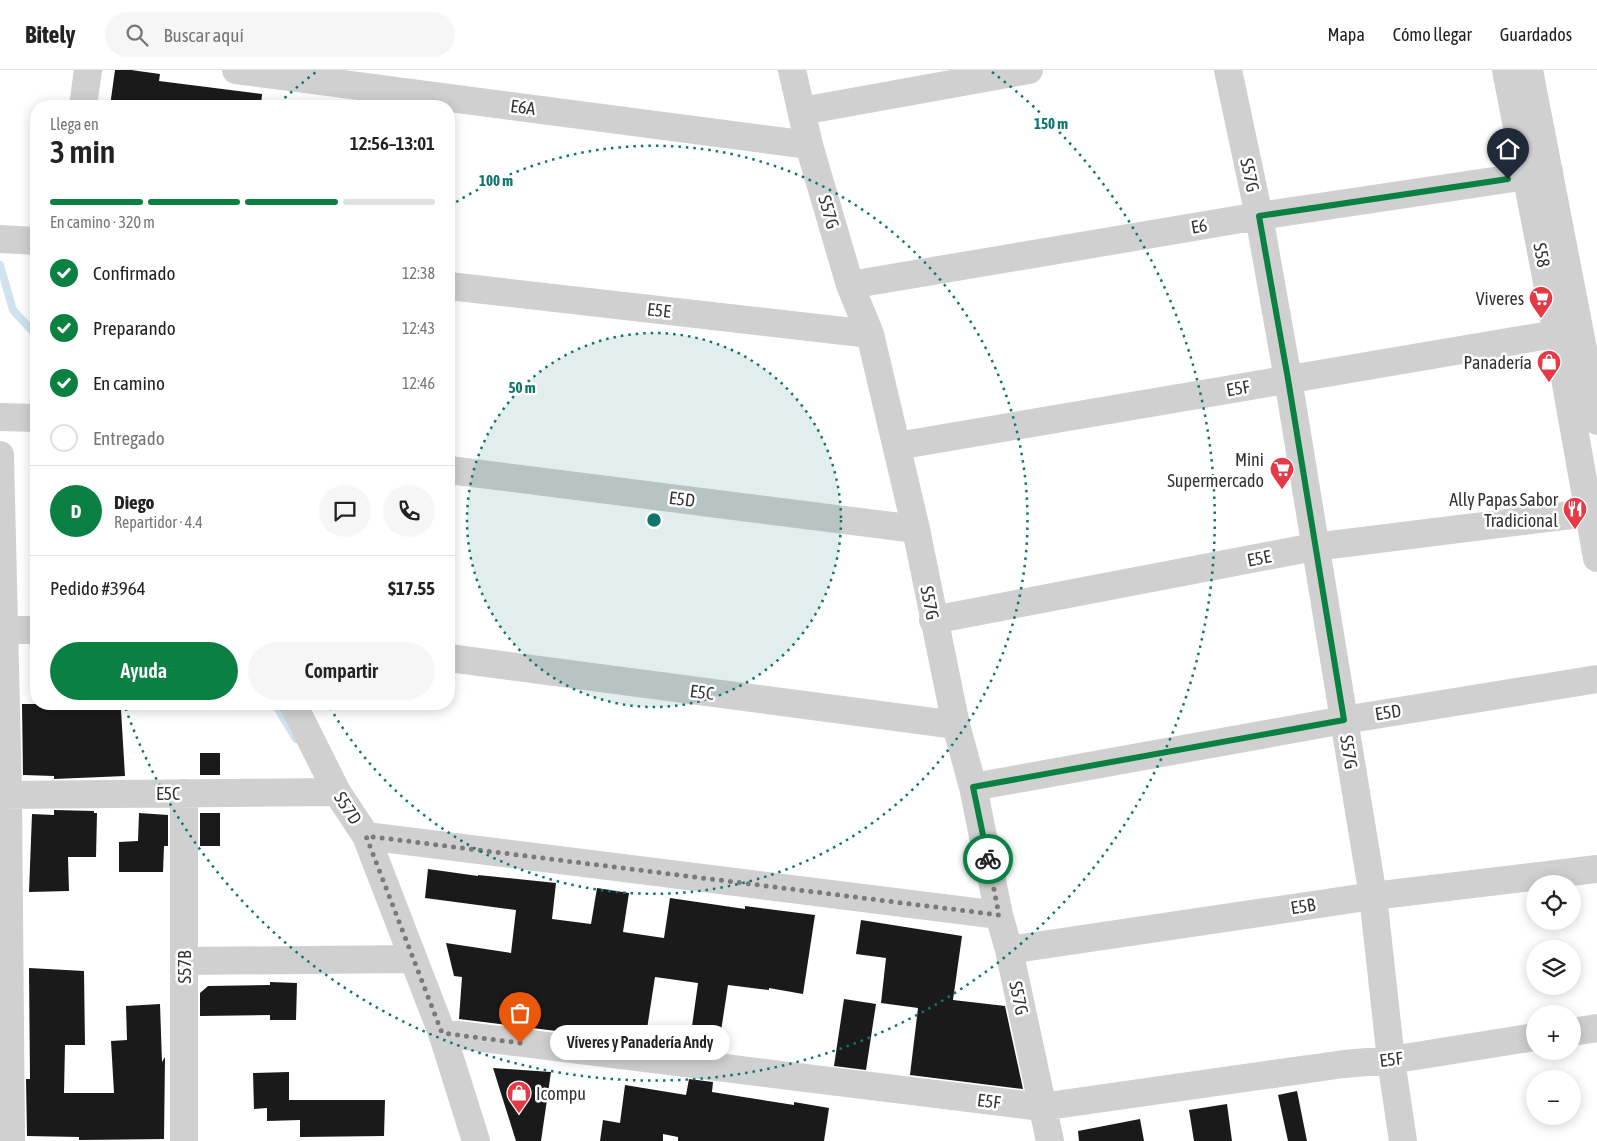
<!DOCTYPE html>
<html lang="es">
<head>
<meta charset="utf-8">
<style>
  :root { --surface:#fff; --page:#f6f6f6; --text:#222; --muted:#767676; --line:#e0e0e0; --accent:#0b8043 }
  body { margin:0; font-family:"Asap Condensed",sans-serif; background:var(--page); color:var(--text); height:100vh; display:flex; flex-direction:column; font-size:19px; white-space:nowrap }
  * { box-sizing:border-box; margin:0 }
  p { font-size:16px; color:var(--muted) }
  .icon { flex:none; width:28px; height:28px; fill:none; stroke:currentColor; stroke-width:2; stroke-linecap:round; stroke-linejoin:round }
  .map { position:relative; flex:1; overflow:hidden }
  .drawer { position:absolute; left:30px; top:30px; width:425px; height:610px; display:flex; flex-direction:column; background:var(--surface); border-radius:20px; box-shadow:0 2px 12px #0003 }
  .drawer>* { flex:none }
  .tools { position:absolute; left:1526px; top:805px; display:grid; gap:10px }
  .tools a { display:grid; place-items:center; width:55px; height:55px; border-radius:50%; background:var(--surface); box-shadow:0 2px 12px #0003; font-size:25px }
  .pin { position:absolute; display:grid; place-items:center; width:42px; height:42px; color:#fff; margin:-51px -21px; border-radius:50% 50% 50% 0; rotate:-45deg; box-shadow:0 0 5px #0007 }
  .pin .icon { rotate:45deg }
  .courier { position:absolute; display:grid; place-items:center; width:50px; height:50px; margin:-25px; border:4px solid #0b8043; border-radius:50%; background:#fff; color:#222; box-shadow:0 1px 6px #0007 }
  .bubble { position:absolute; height:35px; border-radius:18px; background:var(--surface); box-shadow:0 2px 12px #0003; font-size:16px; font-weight:600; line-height:35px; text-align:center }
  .headline em { font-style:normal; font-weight:600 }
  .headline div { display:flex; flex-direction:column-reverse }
  .headline { display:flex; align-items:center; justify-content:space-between; height:85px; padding:0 20px }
  h1 { font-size:32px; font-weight:600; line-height:38px }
  .bar { display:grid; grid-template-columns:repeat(4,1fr); gap:8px 5px; align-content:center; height:60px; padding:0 20px }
  .bar i { height:6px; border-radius:4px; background:var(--line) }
  .bar .active { background:var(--accent) }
  .bar p { grid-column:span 4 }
  .line { display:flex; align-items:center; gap:12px; padding:0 20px; border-top:1px solid var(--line) }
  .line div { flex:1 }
  .round { display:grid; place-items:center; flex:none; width:52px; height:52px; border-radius:26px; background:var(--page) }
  ol { padding:0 20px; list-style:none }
  li { display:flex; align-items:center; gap:15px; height:55px }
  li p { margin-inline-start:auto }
  li .icon { padding:5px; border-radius:50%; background:var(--accent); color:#fff; stroke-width:4 }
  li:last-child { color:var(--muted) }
  li i { width:28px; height:28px; border:2px solid var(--line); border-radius:50% }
  .button { display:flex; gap:10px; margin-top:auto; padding:10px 20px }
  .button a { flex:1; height:58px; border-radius:30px; background:var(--accent); color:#fff; font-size:20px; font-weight:600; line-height:58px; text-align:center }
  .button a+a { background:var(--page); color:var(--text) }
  header { display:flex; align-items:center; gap:30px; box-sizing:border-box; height:70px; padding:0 25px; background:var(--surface); border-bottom:1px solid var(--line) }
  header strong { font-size:24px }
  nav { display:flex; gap:28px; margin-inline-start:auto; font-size:18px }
  .search { width:350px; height:45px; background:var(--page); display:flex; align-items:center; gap:12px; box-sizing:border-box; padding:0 18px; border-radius:28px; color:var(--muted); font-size:19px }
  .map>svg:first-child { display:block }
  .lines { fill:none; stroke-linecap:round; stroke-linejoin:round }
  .stream { stroke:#cfe2ee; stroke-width:8 }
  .building { fill:#1a1a1a }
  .minor { stroke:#d0d0d0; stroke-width:28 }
  .done { stroke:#7a7a7a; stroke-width:5; stroke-dasharray:0 9 }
  .route { stroke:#0b8043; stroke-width:6 }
  .ring { fill:none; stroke:#0f766e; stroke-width:2.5; stroke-dasharray:2.5 5 }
  .labels { text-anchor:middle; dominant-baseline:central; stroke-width:5; stroke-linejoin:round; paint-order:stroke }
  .street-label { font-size:18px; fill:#333; stroke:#fff }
  .poi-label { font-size:18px; fill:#333; stroke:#fff; text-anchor:end }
  .centre { fill:#0f766e; stroke:#fff; stroke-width:2.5 }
  .ring-label { font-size:15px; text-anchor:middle; font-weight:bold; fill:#0f766e; stroke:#fff; stroke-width:5; stroke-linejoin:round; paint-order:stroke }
</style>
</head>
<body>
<header>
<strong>Bitely</strong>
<div class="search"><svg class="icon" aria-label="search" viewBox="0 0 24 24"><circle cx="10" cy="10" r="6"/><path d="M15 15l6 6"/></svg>Buscar aquí</div>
<nav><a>Mapa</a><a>Cómo llegar</a><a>Guardados</a></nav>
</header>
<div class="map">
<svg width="1597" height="1071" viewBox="0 0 1597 1071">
  <rect width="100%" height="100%" fill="#fff"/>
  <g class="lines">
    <path class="stream" d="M0,195L13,240L36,265
      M275,634L296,669"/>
  </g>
  <path class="building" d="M115,0H131L160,4L159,11L262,24L261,36H110Z
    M22,634H65V638L121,640L125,706L54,709V706L23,705Z
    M200,683H220V705H200Z
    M54,740L94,741V743H97L96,787H68L69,821L29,822L32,744L54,745Z
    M139,743L168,745V776H164L163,802H119V772L138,771Z
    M200,743H220V776H200Z
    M428,799L478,806V805L556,813L552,849L591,854L597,818L629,823L623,862L664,868L670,828L745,839V836L815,845L803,924L769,918V920L728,915L718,981L689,978L698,913L655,907L645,972L459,949L462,907L454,906L446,873L511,883L516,840L425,828Z
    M861,850L962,866L953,930L1005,936L1023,1019L910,1005L918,938L881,933L886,888L856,884Z
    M29,898L84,901L85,975H65L64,1023H114L111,971L127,970L126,936L160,934L162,992L165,987L164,1069L79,1070V1067L27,1066L26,1009H30Z
    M270,912L297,913L296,950H270V945L200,946V923L208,916L270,915Z
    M844,929L876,934L866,1000L834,996Z
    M493,998L551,1002L541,1071H516Z
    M289,1002V1030H385L384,1066L300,1067V1050L267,1051V1038L254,1039L253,1003Z
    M689,1009L713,1012L712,1022L794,1035V1032L829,1038L824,1071H678V1067L663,1064V1071H600L603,1050L620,1053L625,1015L686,1025Z
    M1297,1021L1307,1071H1288L1278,1025Z
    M1227,1034L1232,1071H1194L1189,1040Z
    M1140,1049L1144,1071H1079L1078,1061Z"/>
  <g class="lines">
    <path class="minor" d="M236,0L809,75
      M792,0L809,75L850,215L870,264L916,459L956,655L973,717L999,845L1009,880L1050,1071
      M1228,0L1259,146L1288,309L1373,826L1391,990L1403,1071
      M1506,0L1557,264L1597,488
      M1529,0L1597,351
      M83,36L88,0
      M802,41L1029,0
      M0,169L36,171
      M850,215L1259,146L1527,106L1549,101
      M449,216L870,264
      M0,347L36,348
      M897,376L1579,260
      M0,385L8,724L11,1071
      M449,400L916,459
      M933,550L1314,477L1588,443
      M4,560H36
      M449,588L956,655
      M293,634L337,722L366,766L442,963L476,1071
      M973,717L1344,650L1597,609
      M0,725L337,722
      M366,766L999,845
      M1009,880L1373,826L1597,799
      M184,891L413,889
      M1572,962L1597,958
      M442,963L1041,1037L1344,994L1391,990L1535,967
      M184,1071V723"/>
  </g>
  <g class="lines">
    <path class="done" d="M520,973L442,963L366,766L999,845L988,789"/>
    <path class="route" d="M988,789L973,717L1344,650L1288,309L1259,146L1508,109"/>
  </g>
  <circle cx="654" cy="450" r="187" fill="#0f766e" fill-opacity=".12"/>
  <g class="ring">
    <circle cx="654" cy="450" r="187"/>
    <path d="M450 136A374 374 0 1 1 328 634"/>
    <path d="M279 33A561 561 0 0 1 316 2M992 2A561 561 0 1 1 125 637"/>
  </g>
  <defs>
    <symbol id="supermarket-pin" viewBox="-11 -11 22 30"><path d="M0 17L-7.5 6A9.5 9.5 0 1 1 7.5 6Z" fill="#e63946" stroke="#fff"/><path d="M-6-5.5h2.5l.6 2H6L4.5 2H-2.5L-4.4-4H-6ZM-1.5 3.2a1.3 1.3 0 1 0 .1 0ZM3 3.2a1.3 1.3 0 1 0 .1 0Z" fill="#fff"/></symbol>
    <symbol id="shop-pin" viewBox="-11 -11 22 30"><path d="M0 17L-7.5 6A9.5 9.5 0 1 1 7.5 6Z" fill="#e63946" stroke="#fff"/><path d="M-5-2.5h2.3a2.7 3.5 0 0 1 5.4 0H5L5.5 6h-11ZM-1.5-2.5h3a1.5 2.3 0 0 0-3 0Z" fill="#fff"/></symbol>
    <symbol id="restaurant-pin" viewBox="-11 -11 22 30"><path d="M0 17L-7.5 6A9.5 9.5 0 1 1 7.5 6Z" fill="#e63946" stroke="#fff"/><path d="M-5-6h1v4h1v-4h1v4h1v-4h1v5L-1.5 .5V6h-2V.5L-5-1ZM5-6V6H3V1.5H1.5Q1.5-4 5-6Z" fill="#fff"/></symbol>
  </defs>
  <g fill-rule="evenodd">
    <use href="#supermarket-pin" x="1527" y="214" width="28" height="38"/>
    <use href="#shop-pin" x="1535" y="278" width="28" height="38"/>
    <use href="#supermarket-pin" x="1268" y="385" width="28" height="38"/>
    <use href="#restaurant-pin" x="1561" y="425" width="28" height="38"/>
    <use href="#shop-pin" x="505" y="1009" width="28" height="38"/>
  </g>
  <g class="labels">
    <g class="street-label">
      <text transform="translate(523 37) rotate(7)">E6A</text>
      <text transform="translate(1250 105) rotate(78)">S57G</text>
      <text transform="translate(829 142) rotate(74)">S57G</text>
      <text transform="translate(1199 156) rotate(-10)">E6</text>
      <text transform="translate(1542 185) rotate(79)">S58</text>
      <text transform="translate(659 240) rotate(6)">E5E</text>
      <text transform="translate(1238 318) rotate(-10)">E5F</text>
      <text transform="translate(682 429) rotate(7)">E5D</text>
      <text transform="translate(1259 488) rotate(-11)">E5E</text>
      <text transform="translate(930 533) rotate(79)">S57G</text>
      <text transform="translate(702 622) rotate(7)">E5C</text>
      <text transform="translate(1388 642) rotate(-9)">E5D</text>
      <text transform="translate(1349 682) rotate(81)">S57G</text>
      <text x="168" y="723">E5C</text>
      <text transform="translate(348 738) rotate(57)">S57D</text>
      <text transform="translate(1303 836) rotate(-9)">E5B</text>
      <text transform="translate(184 897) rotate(-90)">S57B</text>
      <text transform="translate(1019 928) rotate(78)">S57G</text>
      <text transform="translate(1391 989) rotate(-7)">E5F</text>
      <text transform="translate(989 1031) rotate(7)">E5F</text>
    </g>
    <g class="poi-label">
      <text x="1524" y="228">Viveres</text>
      <text x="1532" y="292">Panadería</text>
      <text x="1264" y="389">Mini<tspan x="1264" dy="21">Supermercado</tspan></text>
      <text x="1558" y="429">Ally Papas Sabor<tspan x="1558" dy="21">Tradicional</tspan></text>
      <text x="536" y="1023" text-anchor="start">Icompu</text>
    </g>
  </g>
  <circle cx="654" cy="450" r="8" class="centre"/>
  <g class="ring-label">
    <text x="1051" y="59">150 m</text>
    <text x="496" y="116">100 m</text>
    <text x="522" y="323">50 m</text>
  </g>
</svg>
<div class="tools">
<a><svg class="icon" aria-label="locate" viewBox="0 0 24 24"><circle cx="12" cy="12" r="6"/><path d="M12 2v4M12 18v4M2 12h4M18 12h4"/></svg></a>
<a><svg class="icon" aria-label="layers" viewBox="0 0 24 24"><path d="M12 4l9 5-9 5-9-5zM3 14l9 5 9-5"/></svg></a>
<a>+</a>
<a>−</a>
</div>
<div class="pin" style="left:520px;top:973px;background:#ea580c"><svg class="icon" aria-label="bag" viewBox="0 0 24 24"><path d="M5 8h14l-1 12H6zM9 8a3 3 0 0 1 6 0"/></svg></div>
<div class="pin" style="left:1508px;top:109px;background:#1f2937"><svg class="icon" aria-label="home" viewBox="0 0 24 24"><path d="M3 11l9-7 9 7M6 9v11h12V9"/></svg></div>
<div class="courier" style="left:988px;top:789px"><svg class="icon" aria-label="bike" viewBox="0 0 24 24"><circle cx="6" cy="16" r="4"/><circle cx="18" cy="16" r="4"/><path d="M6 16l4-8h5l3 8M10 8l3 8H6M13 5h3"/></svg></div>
<div class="bubble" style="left:550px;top:955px;width:180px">Víveres y Panadería Andy</div>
<section class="drawer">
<div class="headline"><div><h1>3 min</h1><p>Llega en</p></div><em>12:56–13:01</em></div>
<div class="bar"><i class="active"></i><i class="active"></i><i class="active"></i><i></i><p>En camino · 320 m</p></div>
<ol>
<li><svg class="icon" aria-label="check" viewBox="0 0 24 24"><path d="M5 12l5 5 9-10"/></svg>Confirmado<p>12:38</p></li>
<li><svg class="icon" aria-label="check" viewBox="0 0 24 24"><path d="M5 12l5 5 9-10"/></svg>Preparando<p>12:43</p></li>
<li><svg class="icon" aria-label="check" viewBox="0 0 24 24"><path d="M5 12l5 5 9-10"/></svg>En camino<p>12:46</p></li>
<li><i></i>Entregado</li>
</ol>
<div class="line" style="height:90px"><b class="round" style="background:var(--accent);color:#fff">D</b><div><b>Diego</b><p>Repartidor · 4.4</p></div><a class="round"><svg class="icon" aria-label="chat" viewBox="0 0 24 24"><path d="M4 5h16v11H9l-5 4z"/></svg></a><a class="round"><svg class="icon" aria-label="phone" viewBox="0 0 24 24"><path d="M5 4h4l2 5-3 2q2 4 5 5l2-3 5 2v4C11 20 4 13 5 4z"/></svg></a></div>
<div class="line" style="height:65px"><div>Pedido #3964</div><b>$17.55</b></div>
<div class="button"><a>Ayuda</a><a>Compartir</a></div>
</section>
</div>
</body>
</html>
